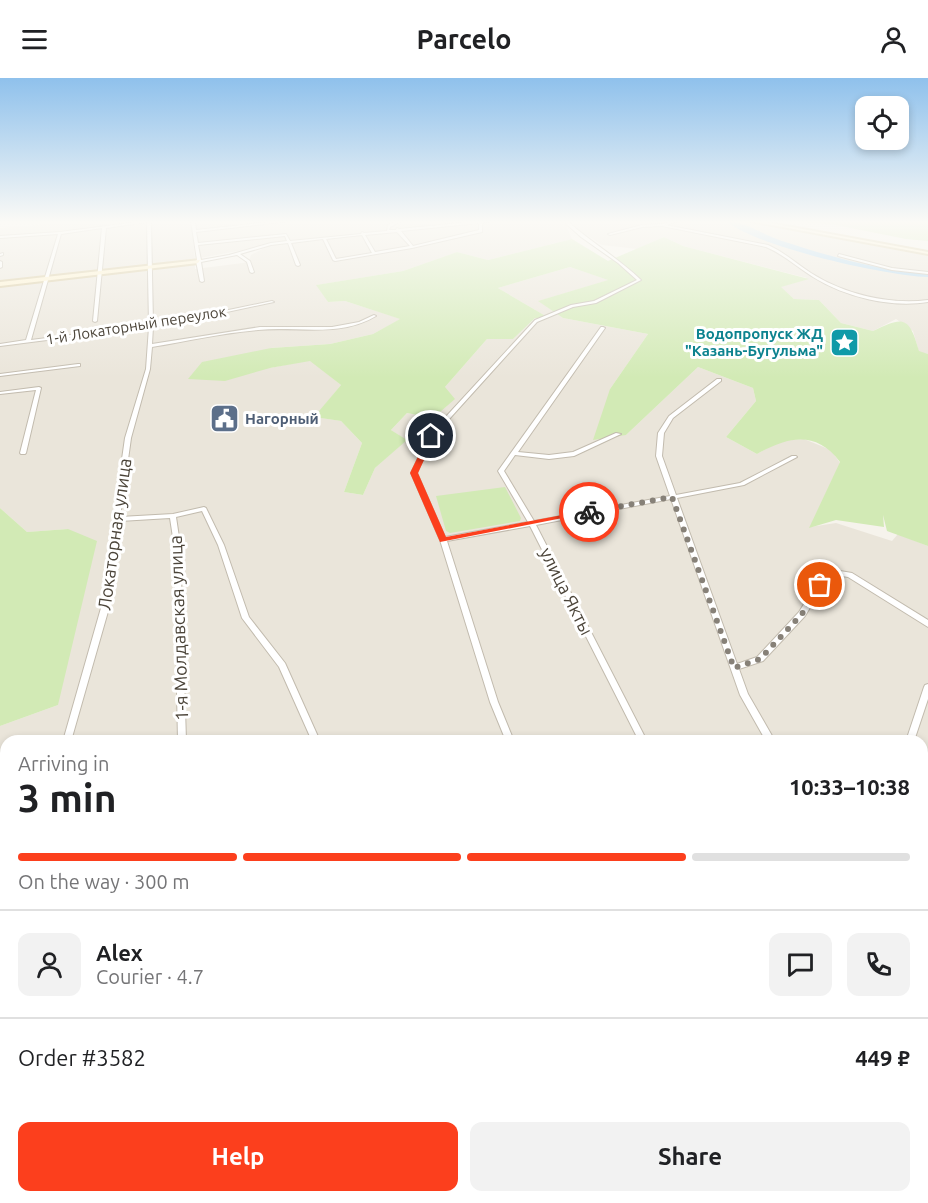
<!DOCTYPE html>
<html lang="en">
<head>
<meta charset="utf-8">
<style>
  :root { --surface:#fff; --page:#f2f2f2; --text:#202124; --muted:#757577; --line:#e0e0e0; --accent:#fc3f1d }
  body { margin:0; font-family:Ubuntu,sans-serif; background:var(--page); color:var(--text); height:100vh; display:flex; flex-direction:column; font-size:22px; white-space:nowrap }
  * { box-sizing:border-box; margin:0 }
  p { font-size:20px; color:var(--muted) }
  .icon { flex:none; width:33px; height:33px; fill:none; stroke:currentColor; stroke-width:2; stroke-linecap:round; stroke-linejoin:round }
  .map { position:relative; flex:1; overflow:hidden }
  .side { position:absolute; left:0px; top:657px; width:928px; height:468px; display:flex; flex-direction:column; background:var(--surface); border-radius:18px 18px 0 0; box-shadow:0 3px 9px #0003 }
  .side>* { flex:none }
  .buttons { position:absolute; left:855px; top:18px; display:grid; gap:12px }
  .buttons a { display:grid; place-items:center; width:54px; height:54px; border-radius:12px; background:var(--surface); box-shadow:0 3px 9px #0003; font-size:30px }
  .pin { position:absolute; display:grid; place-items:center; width:51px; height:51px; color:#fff; margin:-26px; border:3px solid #fff; border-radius:50%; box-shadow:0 2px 6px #0007 }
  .courier { position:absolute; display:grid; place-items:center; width:60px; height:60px; margin:-30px; border:4px solid #fc3f1d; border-radius:50%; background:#fff; color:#222; box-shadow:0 2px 8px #0007 }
  .overview em { font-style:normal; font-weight:700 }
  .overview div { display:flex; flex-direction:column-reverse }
  .overview { display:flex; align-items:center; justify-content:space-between; height:102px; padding:0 18px }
  h1 { font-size:39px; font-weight:700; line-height:45px }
  .bar { display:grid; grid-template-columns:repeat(4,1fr); gap:9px 6px; align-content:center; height:72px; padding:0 18px }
  .bar i { height:8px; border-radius:4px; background:var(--line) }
  .bar .current { background:var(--accent) }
  .bar p { grid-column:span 4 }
  .line { display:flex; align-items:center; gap:15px; padding:0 18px; border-top:2px solid var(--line) }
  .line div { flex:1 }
  .round { display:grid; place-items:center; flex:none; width:63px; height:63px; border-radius:12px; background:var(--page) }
  .primary-button { display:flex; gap:12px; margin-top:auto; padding:12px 18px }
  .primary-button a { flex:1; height:69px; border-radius:12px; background:var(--accent); color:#fff; font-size:24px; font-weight:700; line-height:69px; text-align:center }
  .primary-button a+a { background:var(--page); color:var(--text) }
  header { display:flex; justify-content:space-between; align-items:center; height:78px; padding:0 18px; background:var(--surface); font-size:27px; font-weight:700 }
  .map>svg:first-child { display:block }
  .residential { fill:#eae5da; fill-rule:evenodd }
  .green { fill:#d2eab5 }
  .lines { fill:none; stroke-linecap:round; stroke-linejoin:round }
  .river { fill:#a9d4f2; fill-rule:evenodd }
  .street-casing { stroke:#c2bbae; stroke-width:2 }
  .secondary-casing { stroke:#d6c79b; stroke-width:4 }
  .street { fill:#fff; fill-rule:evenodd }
  .secondary { fill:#fff3cd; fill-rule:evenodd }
  .shaded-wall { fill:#979187 }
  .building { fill:#d8cfc1; stroke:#979187; stroke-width:1.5 }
  .route { fill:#fc3f1d }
  .done { stroke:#878178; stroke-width:6; stroke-dasharray:0 10.8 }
  .labels { text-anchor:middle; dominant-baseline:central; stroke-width:6; stroke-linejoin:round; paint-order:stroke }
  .far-street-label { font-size:15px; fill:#4b4439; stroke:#fff }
  .far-culture-label { font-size:15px; font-weight:bold; fill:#0d838f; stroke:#fff; text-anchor:end }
  .far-service-label { font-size:15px; font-weight:bold; fill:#4e5e75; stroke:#fff; text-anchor:start }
  .street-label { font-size:18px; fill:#4b4439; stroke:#fff }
</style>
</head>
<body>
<header><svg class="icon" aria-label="menu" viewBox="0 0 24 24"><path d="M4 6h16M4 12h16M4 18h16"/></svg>Parcelo<svg class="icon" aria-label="person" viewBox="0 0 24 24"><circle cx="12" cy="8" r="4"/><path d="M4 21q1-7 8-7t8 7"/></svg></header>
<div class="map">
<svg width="928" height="1125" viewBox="0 0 928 1125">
  <rect width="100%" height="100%" fill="#f6f3ec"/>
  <path class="residential" d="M87,143H191L195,181L0,204V150Z
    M192,143H564L572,161L488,182L457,174L403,193L317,207L328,224L345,223L401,241L373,256L330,266L270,270V290L310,282L341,307L315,339L341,343L362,365L344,414L363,417L375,390L406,362L391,352L407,335L433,340L445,309L487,261H513L535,240L547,239L498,210L570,189L609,202L539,223L563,240L648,256L610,311L626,357L698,289L753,310L756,323L726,359L757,376L780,363L804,361L831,372L840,385L810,449L836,445L892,463L898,456L928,468V1125H0V648L58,627L68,451L27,454L0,430V207L186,185L195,187V191L243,185L249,183L251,177L268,168L286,164L200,180ZM6,663H922V1119H6Z
    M569,143H742L928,178V276L919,274L913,253L896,241L873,253L841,245L819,222L794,221L780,209L807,200L683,168L664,159L637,171L602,167L571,147Z"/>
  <path class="green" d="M790,143H928V163L906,161L836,147Z
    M664,159L683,168L809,201L781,209L794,221L819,222L841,245L873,253C904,238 909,238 919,273L928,276V468L887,453L883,437L884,449L836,442L809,450L840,384C816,352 788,359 757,376L726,359L756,323L753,310L698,289L626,357L593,362L610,311L648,256L563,240L538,223L608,202L570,189L498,210L549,240H535L513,261H487L445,309L455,321L433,340L407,335L391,352L407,362L375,390L363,417L344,414L362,365L341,343L314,339L341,307L310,283L270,290L225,303L188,301L202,284L271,270L330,266L373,256L400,241L345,223L328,224L316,207L403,193L457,174L488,182L572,161L608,183Z
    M505,409L521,440L520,443L450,455L446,453L436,418Z
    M0,430L27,454L68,451L97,463L58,627L0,648Z"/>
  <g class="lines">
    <path class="river" d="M726,143C744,143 764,157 782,163C828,178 880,193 928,195V199C886,198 757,169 726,143Z"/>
    <defs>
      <path id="street" d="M145,143H153L151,144L153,246L171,244L272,223L274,224L171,246L153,249L152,266L260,249H332L359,244L374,237L376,238C340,260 297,248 258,252C222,255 187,263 152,269L150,291L131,360L120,439L173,436L204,429L206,430L224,467L249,539L285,585L320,663H312L279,589L242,540L218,467L202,433L176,439L180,466L186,663H178L174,466L170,440L120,443L109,530L71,663H63L101,530L125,360L146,291L149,249L0,268V266L26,262L58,156L0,160V158L60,154ZM147,144L149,247L31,262L61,156L102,150L93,243L95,244L97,243L106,150Z
        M191,143H195L196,152L279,143H289L196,154L198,165L286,156L290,163L361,156L362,154L364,155L387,153L388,147L397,143H401L390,149L389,152H396L397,150L399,151L480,143H490L482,145V154L412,170L335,183L333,182L323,161L291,165L300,187L298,188L296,187L288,165L271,167L240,176L250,183L254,194L252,195L250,194L247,184L237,177L201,184L204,203L202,204L200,203L196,183L197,182ZM479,145V152L413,168L401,153ZM397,154L410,168L375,174L365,157ZM362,157L372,175L336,181L326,161ZM285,158L287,163L271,165L229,177L201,182L198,167Z
        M563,143H567C591,164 618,180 641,202L596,225L573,229L537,244L433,359L417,395L445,459L528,444L498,393L601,249H603L605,250L518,374L549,377L573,374L616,355L621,356L574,378L549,381L515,377L504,393L534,443L670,418L656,378L658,355L669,338L717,301H721V303L673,340L664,355L662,378L676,417L740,405L792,378H796L797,379L744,407L677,420L737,586L757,579L799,534L826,491H828L852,495L928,542V549L848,499L830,496L805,538L763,583L739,591L748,616L775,663H766L740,617L671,421L536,447L647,663H639L530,448L447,463L498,624L514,663H506L490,624L440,462L411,395L429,357L535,242L571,227L594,223L637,202L618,185L581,159Z
        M674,143H679L666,147L768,167C784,174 797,186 811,195C844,216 889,227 928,222V224C890,230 845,219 813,199C797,189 783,176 766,169L662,148L642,149L610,157L608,156L642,147L662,146Z
        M3,175V177L0,178V176Z
        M839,176L892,190L928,194V196L892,192L838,178Z
        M0,183L2,184V189L0,190Z
        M78,286H80V288L0,298V296Z
        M39,309L41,310L26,375L25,376H21L20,375L36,312L0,316V314Z
        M928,606V621L914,663H906L924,609L925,607Z
        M6,910V945L4,950L0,952V918L2,912Z
        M147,1119H161L160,1125H146Z
        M369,1119H391L389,1124L386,1125H364L366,1120Z
        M836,1119H850L853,1125H839Z"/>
      <path id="secondary" d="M750,143H759L928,174V176Z
        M200,182L198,185L0,208V204Z"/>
    </defs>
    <use href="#street" class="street-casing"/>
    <use href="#secondary" class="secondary-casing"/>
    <use href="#street" class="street"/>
    <use href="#secondary" class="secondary"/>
  </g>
  <path class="shaded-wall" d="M6,754V766L4,770L0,768V765Z"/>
  <path class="building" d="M0,745H6V754L0,765Z"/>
  <linearGradient id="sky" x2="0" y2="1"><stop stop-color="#8fc1ec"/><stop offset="0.48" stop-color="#fbfaf6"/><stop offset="1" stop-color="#fbfaf6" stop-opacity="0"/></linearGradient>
  <rect width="928" height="300" fill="url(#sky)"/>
  <path class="route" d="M431,356L435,358L418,395L446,459L589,432L593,434L440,464L410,395L428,358Z"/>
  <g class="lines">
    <path class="done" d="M589,434L672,419L734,590L760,581L802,536L820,507"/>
  </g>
  <defs>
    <symbol id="sight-square" viewBox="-11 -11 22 22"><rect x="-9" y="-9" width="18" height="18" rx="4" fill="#0f9aa8" stroke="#fff"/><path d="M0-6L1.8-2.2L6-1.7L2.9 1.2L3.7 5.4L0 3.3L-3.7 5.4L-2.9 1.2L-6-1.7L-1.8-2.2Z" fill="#fff"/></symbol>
    <symbol id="civic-square" viewBox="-11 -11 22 22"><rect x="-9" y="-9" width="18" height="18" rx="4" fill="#5c6f8a" stroke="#fff"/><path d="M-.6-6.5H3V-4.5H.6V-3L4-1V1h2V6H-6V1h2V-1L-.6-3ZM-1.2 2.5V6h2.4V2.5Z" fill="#fff"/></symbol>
  </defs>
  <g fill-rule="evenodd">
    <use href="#sight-square" x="828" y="248" width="33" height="33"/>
    <use href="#civic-square" x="208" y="324" width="33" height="33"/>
  </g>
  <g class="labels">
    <g class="far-street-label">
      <text transform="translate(136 247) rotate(-9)">1-й Локаторный переулок</text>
    </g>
    <g class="far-culture-label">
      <text x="823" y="255">Водопропуск ЖД<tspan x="823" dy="17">"Казань-Бугульма"</tspan></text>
    </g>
    <g class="far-service-label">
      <text x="245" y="340">Нагорный</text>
    </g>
    <g class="street-label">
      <text transform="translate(114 456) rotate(-82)">Локаторная улица</text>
      <text transform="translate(567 513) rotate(63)">улица Якты</text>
      <text transform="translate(178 550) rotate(-92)">1-я Молдавская улица</text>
    </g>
  </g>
</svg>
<div class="buttons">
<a><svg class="icon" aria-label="locate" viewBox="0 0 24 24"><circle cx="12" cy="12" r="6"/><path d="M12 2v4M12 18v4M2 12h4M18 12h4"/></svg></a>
</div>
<div class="pin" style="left:820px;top:507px;background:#ea580c"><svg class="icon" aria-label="bag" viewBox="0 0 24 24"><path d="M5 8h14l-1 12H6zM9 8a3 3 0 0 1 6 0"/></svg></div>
<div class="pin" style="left:431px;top:358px;background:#1f2937"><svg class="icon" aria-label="home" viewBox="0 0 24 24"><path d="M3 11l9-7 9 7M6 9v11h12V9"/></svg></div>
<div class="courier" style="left:589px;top:434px"><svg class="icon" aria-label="bike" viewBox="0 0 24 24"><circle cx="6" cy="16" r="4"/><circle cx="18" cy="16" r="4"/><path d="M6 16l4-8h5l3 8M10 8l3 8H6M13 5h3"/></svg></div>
<section class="side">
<div class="overview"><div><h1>3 min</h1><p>Arriving in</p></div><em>10:33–10:38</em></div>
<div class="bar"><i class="current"></i><i class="current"></i><i class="current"></i><i></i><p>On the way · 300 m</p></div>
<div class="line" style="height:108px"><a class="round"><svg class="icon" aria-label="person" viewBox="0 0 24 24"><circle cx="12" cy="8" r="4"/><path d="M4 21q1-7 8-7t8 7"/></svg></a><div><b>Alex</b><p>Courier · 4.7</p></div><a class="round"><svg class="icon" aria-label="chat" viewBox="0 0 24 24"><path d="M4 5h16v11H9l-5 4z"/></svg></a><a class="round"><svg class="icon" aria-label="phone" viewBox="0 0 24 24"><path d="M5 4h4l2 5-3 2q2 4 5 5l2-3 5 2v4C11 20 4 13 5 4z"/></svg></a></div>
<div class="line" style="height:78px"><div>Order #3582</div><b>449 ₽</b></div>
<div class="primary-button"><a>Help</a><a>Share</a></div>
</section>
</div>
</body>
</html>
